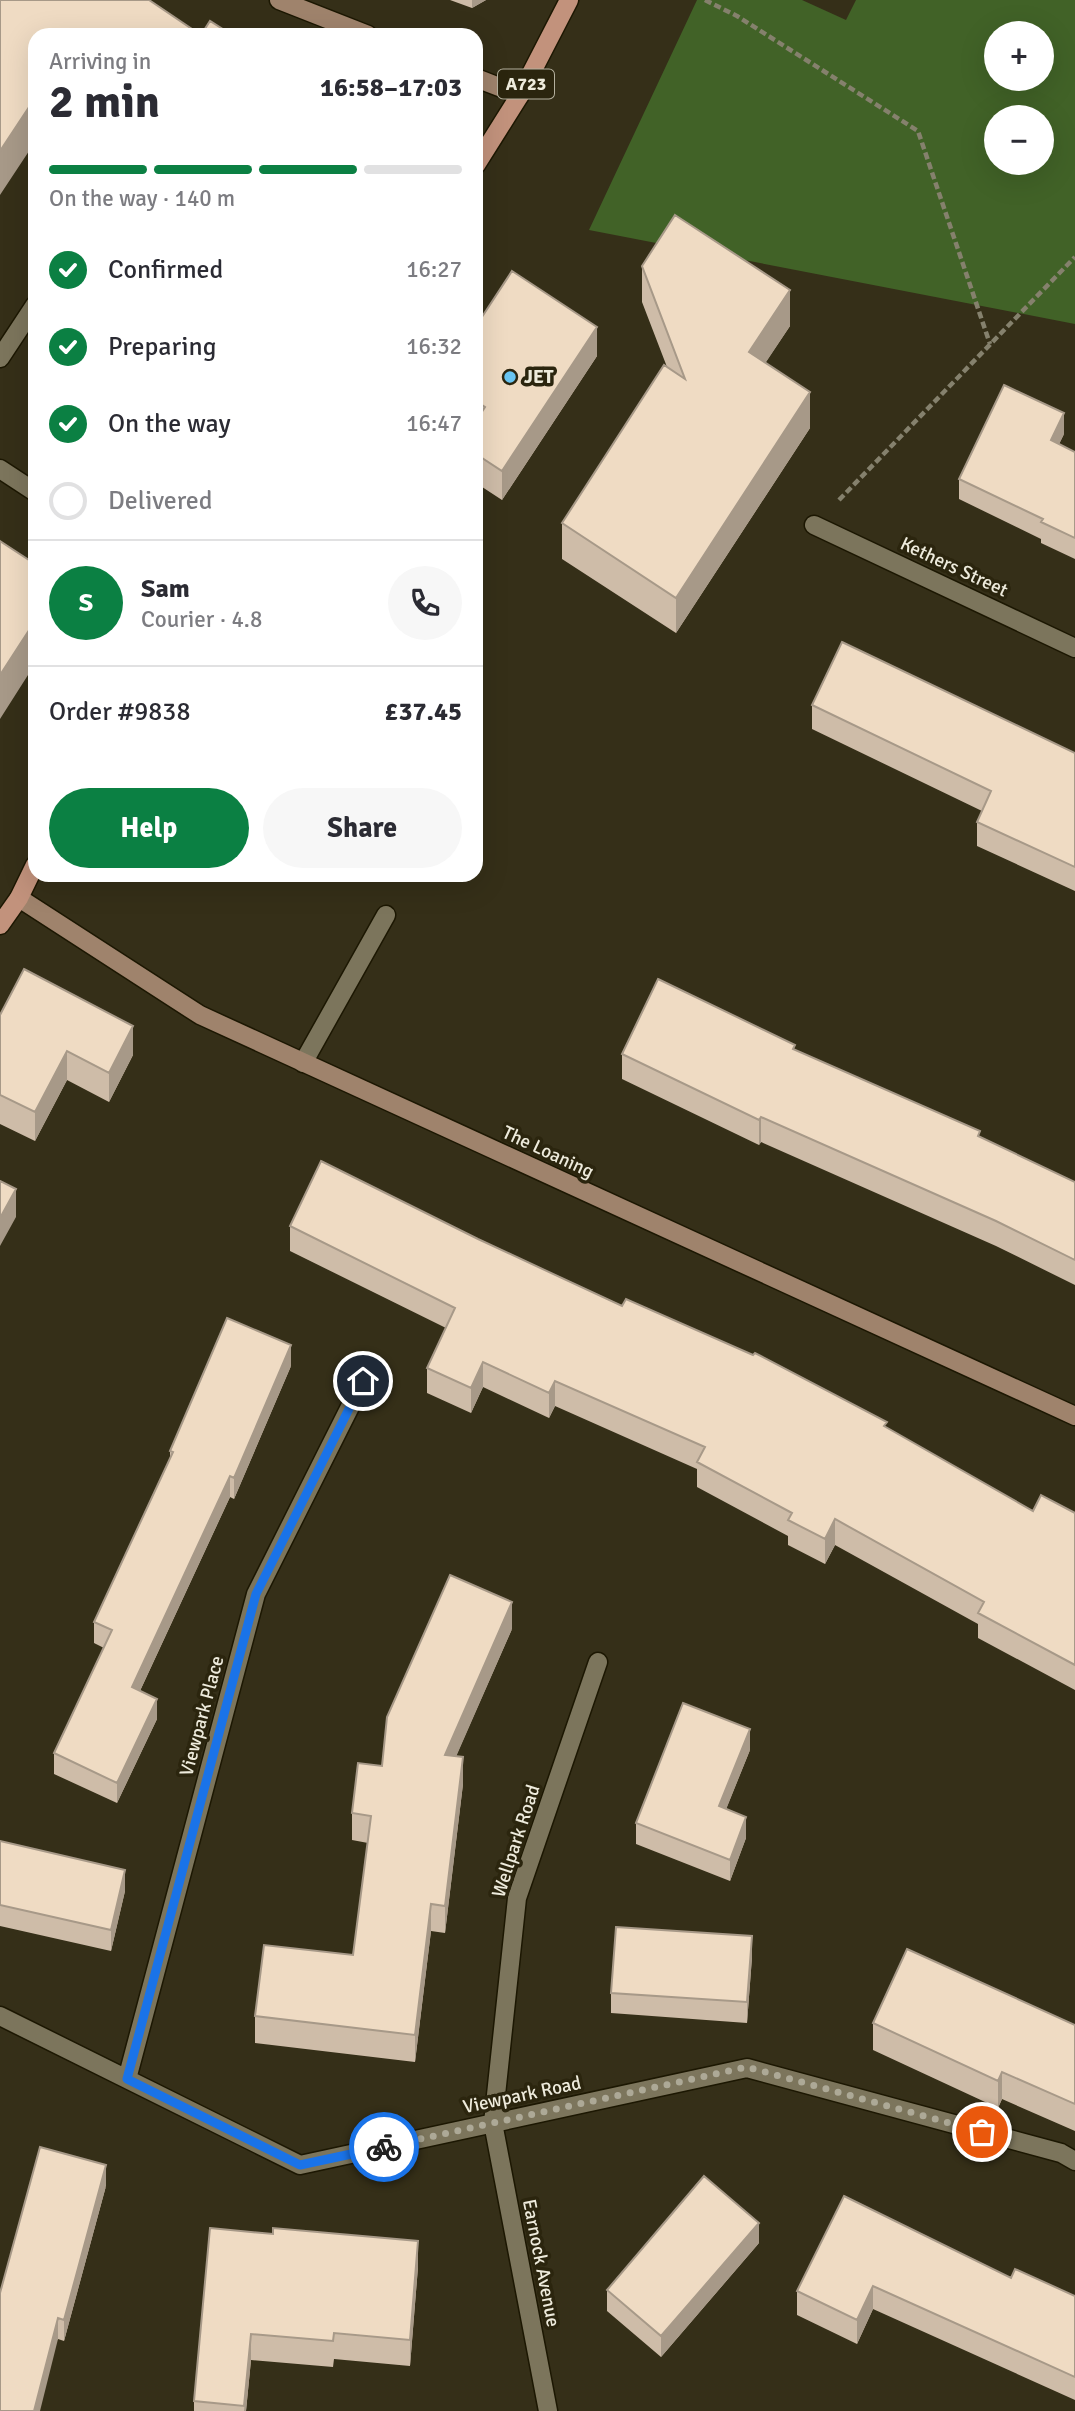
<!DOCTYPE html>
<html lang="en">
<head>
<meta charset="utf-8">
<style>
  :root { --surface:#fff; --page:#f7f7f7; --text:#2b2b33; --muted:#7c7c81; --line:#e1e1e2; --accent:#0b8043 }
  body { margin:0; font-family:Signika,sans-serif; background:var(--page); color:var(--text); height:100vh; display:flex; flex-direction:column; font-size:26px; white-space:nowrap }
  * { box-sizing:border-box; margin:0 }
  p { font-size:23px; color:var(--muted) }
  .icon { flex:none; width:38px; height:38px; fill:none; stroke:currentColor; stroke-width:2; stroke-linecap:round; stroke-linejoin:round }
  .map { position:relative; flex:1; overflow:hidden }
  .drawer { position:absolute; left:28px; top:28px; width:455px; height:854px; display:flex; flex-direction:column; background:var(--surface); border-radius:21px; box-shadow:0 7px 28px #0002 }
  .drawer>* { flex:none }
  .fabs { position:absolute; left:984px; top:21px; display:grid; gap:14px }
  .fabs a { display:grid; place-items:center; width:70px; height:70px; border-radius:50%; background:var(--surface); box-shadow:0 7px 28px #0002; font-size:35px }
  .pin { position:absolute; display:grid; place-items:center; width:60px; height:60px; color:#fff; margin:-30px; border:4px solid #fff; border-radius:50%; box-shadow:0 2px 7px #0007 }
  .courier { position:absolute; display:grid; place-items:center; width:70px; height:70px; margin:-35px; border:5px solid #1a73e8; border-radius:50%; background:#fff; color:#222; box-shadow:0 2px 9px #0007 }
  .overview em { font-style:normal; font-weight:700 }
  .overview div { display:flex; flex-direction:column-reverse }
  .overview { display:flex; align-items:center; justify-content:space-between; height:119px; padding:0 21px }
  h1 { font-size:46px; font-weight:700; line-height:52px }
  .bar { display:grid; grid-template-columns:repeat(4,1fr); gap:10px 7px; align-content:center; height:84px; padding:0 21px }
  .bar i { height:9px; border-radius:5px; background:var(--line) }
  .bar .current { background:var(--accent) }
  .bar p { grid-column:span 4 }
  .line { display:flex; align-items:center; gap:18px; padding:0 21px; border-top:2px solid var(--line) }
  .line div { flex:1 }
  .round { display:grid; place-items:center; flex:none; width:74px; height:74px; border-radius:37px; background:var(--page) }
  ol { padding:0 21px; list-style:none }
  li { display:flex; align-items:center; gap:21px; height:77px }
  li p { margin-inline-start:auto }
  li .icon { padding:7px; border-radius:50%; background:var(--accent); color:#fff; stroke-width:4 }
  li:last-child { color:var(--muted) }
  li i { width:38px; height:38px; border:4px solid var(--line); border-radius:50% }
  .button { display:flex; gap:14px; margin-top:auto; padding:14px 21px }
  .button a { flex:1; height:80px; border-radius:42px; background:var(--accent); color:#fff; font-size:28px; font-weight:700; line-height:80px; text-align:center }
  .button a+a { background:var(--page); color:var(--text) }
  .map>svg:first-child { display:block }
  .green { fill:#416227; fill-rule:evenodd }
  .lines { fill:none; stroke-linecap:round; stroke-linejoin:round }
  .lane-casing { stroke:#1c1702; stroke-width:21 }
  .street-casing { stroke:#1c1702; stroke-width:21 }
  .secondary-casing { stroke:#1c1702; stroke-width:21 }
  .primary-casing { stroke:#1c1702; stroke-width:21 }
  .path { stroke:#85816d; stroke-width:4.5; stroke-dasharray:7 3.5; stroke-linecap:butt }
  .lane { stroke:#7c755c; stroke-width:18 }
  .street { stroke:#7c755c; stroke-width:18 }
  .secondary { stroke:#9f836c; stroke-width:18 }
  .primary { stroke:#c2927c; stroke-width:18 }
  .wall { fill:#cebca8 }
  .shaded-wall { fill:#a79988 }
  .building { fill:#efdbc3; stroke:#a79988; stroke-width:2 }
  .done { stroke:#ada997; stroke-width:7; stroke-dasharray:0 12.6 }
  .route { stroke:#1a73e8; stroke-width:9 }
  .poi-dot { fill:#69c4f1; stroke:#2b250e; stroke-width:2.5 }
  .labels { text-anchor:middle; dominant-baseline:central; stroke-width:7; stroke-linejoin:round; paint-order:stroke }
  .shield { fill:#2b250e; stroke:#b4b09e; stroke-width:2 }
  .shield-label { font-size:18px; font-weight:bold; fill:#eeebdc }
  .poi-label { font-size:19px; font-weight:bold; fill:#eeebdc; stroke:#2b250e; text-anchor:start }
  .street-label { font-size:19px; fill:#eeebdc; stroke:#2b250e }
</style>
</head>
<body>
<div class="map">
<svg width="1075" height="2411" viewBox="0 0 1075 2411">
  <rect width="100%" height="100%" fill="#352f18"/>
  <path class="green" d="M697,0H802L846,20L856,0H1075V324L589,230ZM996,33H1041V79H996ZM996,117H1041V163H996Z"/>
  <g class="lines">
    <defs>
      <path id="lane" d="M303,1063L386,915"/>
      <path id="street" d="M0,358L35,305
        M0,469L35,492
        M814,525L1075,648
        M0,2016L300,2165L747,2068L1061,2153L1075,2161
        M127,2079L256,1594L363,1381
        M548,2411L493,2123L517,1898L598,1662"/>
      <path id="secondary" d="M279,0L368,35
        M476,78L520,95
        M19,898L200,1015L1075,1416"/>
      <path id="primary" d="M476,165L520,95L569,0
        M0,925L19,898L35,865"/>
    </defs>
    <use href="#lane" class="lane-casing"/>
    <use href="#street" class="street-casing"/>
    <use href="#secondary" class="secondary-casing"/>
    <use href="#primary" class="primary-casing"/>
    <path class="path" d="M705,0L737,16L918,131L990,344
      M839,500L1075,257"/>
    <use href="#lane" class="lane"/>
    <use href="#street" class="street"/>
    <use href="#secondary" class="secondary"/>
    <use href="#primary" class="primary"/>
  </g>
  <path class="wall" d="M450,0H486L472,8Z
    M642,266L790,326L765,363L810,428L676,633L562,559V523L667,367L642,302Z
    M476,326L597,356L502,500L476,483Z
    M1064,434L1059,444L1075,452V559L1041,543V539L959,499V479Z
    M812,705L1075,753V891L977,846V822L982,811L812,729Z
    M0,1015L133,1055L109,1102L67,1080L35,1141L0,1124Z
    M795,1050L1075,1182V1285L996,1246L761,1142L759,1145L622,1079V1054Z
    M290,1226L478,1239L887,1428L1033,1511L1075,1513V1690L978,1638V1624L835,1545L825,1564L788,1545V1536L697,1487V1469L555,1406L549,1418L483,1387L471,1413L427,1393V1368L446,1328L290,1251Z
    M291,1366L234,1499L230,1497L140,1691L157,1719L117,1803L54,1774V1753L104,1648L94,1643V1622L170,1458V1451Z
    M512,1629L456,1756L463,1784L445,1933L431,1931L415,2062L255,2043V2016L353,1955L368,1843L352,1840V1813L382,1766Z
    M750,1750L726,1809L746,1838L730,1881L636,1844V1823Z
    M0,1841L125,1891L111,1951L0,1926Z
    M752,1957L747,2023L611,2013V1993Z
    M873,2023L1075,2025V2131L1002,2099L998,2108L873,2050Z
    M106,2186L64,2341L58,2339L0,2411Z
    M844,2196L1011,2278L1075,2296V2400L873,2309L857,2344L797,2315V2291Z
    M273,2234L418,2267L410,2366L334,2359L333,2367L251,2360L246,2411H194V2401Z
    M759,2243L661,2357L607,2311V2290Z"/>
  <path class="shaded-wall" d="M472,0H486L472,8Z
    M35,98V142L0,195V151Z
    M790,290V326L749,388V352Z
    M597,327V356L502,500V471Z
    M810,392V428L676,633V598Z
    M1064,413V434L1051,461V440Z
    M35,621V664L0,719V675Z
    M133,1026V1055L109,1102V1073Z
    M67,1051V1080L35,1141V1112Z
    M761,1117V1142L759,1145V1120Z
    M16,1189V1217L0,1246V1218Z
    M291,1345V1366L234,1499V1478Z
    M483,1362V1387L471,1413V1388Z
    M555,1381V1406L549,1418V1393Z
    M230,1476V1497L132,1708V1687Z
    M835,1519V1545L825,1564V1539Z
    M512,1602V1629L445,1782V1755Z
    M157,1699V1719L117,1803V1783Z
    M750,1729V1750L719,1827V1806Z
    M463,1757V1784L445,1933V1906Z
    M746,1817V1838L730,1881V1860Z
    M125,1870V1891L111,1951V1930Z
    M431,1904V1931L415,2062V2035Z
    M752,1936V1957L747,2023V2002Z
    M1002,2072V2099L998,2108V2081Z
    M106,2165V2186L64,2341V2320Z
    M759,2223V2243L661,2357V2336Z
    M418,2241V2267L410,2366V2340Z
    M873,2286V2309L857,2344V2320Z
    M58,2318V2339L40,2411H34Z
    M251,2334V2360L246,2411H244Z"/>
  <path class="building" d="M0,0H149L201,35L210,21L232,35H35V98L0,151Z
    M675,215L790,290L749,352L810,392L676,598L562,523L664,365L685,379L642,266Z
    M512,271L597,327L502,471L476,454V421L485,407L476,401V326Z
    M1004,385L1064,413L1051,440L1075,452V538L1041,522L1043,519L959,479Z
    M0,541L35,564V621L0,675Z
    M842,642L1075,753V867L977,822L991,791L812,705Z
    M24,969L133,1026L109,1073L67,1051L35,1112L0,1095V1015Z
    M658,979L795,1045L793,1049L980,1131L978,1136L1075,1182V1260L996,1221L761,1117L759,1120L622,1054Z
    M321,1161L478,1239L622,1306L626,1299L753,1355L755,1353L887,1422L884,1426L1033,1511L1041,1495L1075,1513V1665L978,1613L984,1602L835,1519L825,1539L788,1520L792,1513L697,1462L705,1447L555,1381L549,1393L483,1362L471,1388L427,1368L455,1308L290,1226Z
    M0,1181L16,1189L0,1218Z
    M227,1318L291,1345L234,1478L230,1476L132,1687L157,1699L117,1783L54,1753L112,1630L94,1622L173,1452L170,1451Z
    M450,1575L512,1602L445,1755L463,1757L445,1906L431,1904L415,2035L255,2016L264,1945L353,1955L371,1816L352,1813L358,1763L382,1766L387,1717Z
    M683,1703L750,1729L719,1806L746,1817L730,1860L636,1823Z
    M0,1841L125,1870L111,1930L0,1905Z
    M616,1927L752,1936L747,2002L611,1993Z
    M907,1949L1075,2025V2104L1002,2072L998,2081L873,2023Z
    M40,2147L106,2165L64,2320L58,2318L34,2411H0V2293Z
    M704,2176L759,2223L661,2336L607,2290Z
    M844,2196L1011,2278L1015,2269L1075,2296V2377L873,2286L857,2320L797,2291Z
    M210,2228L273,2234V2228L418,2241L410,2340L334,2333L333,2341L251,2334L244,2406L194,2401Z"/>
  <g class="lines">
    <path class="done" d="M384,2147L747,2067L982,2132"/>
    <path class="route" d="M363,1381L256,1594L127,2079L300,2165L384,2147"/>
  </g>
  <circle class="poi-dot" cx="510" cy="377" r="7"/>
  <g class="labels">
    <rect class="shield" x="498" y="69.5" width="56" height="29" rx="5"/>
    <g class="shield-label">
      <text x="526" y="84">A723</text>
    </g>
    <g class="poi-label">
      <text x="524" y="377">JET</text>
    </g>
    <g class="street-label">
      <text transform="translate(954 567) rotate(25)">Kethers Street</text>
      <text transform="translate(548 1152) rotate(25)">The Loaning</text>
      <text transform="translate(202 1716) rotate(-75)">Viewpark Place</text>
      <text transform="translate(516 1841) rotate(-72)">Wellpark Road</text>
      <text transform="translate(522 2095) rotate(-12)">Viewpark Road</text>
      <text transform="translate(541 2263) rotate(79)">Earnock Avenue</text>
    </g>
  </g>
</svg>
<div class="fabs">
<a>+</a>
<a>−</a>
</div>
<div class="pin" style="left:982px;top:2132px;background:#ea580c"><svg class="icon" aria-label="bag" viewBox="0 0 24 24"><path d="M5 8h14l-1 12H6zM9 8a3 3 0 0 1 6 0"/></svg></div>
<div class="pin" style="left:363px;top:1381px;background:#1f2937"><svg class="icon" aria-label="home" viewBox="0 0 24 24"><path d="M3 11l9-7 9 7M6 9v11h12V9"/></svg></div>
<div class="courier" style="left:384px;top:2147px"><svg class="icon" aria-label="bike" viewBox="0 0 24 24"><circle cx="6" cy="16" r="4"/><circle cx="18" cy="16" r="4"/><path d="M6 16l4-8h5l3 8M10 8l3 8H6M13 5h3"/></svg></div>
<section class="drawer">
<div class="overview"><div><h1>2 min</h1><p>Arriving in</p></div><em>16:58–17:03</em></div>
<div class="bar"><i class="current"></i><i class="current"></i><i class="current"></i><i></i><p>On the way · 140 m</p></div>
<ol>
<li><svg class="icon" aria-label="check" viewBox="0 0 24 24"><path d="M5 12l5 5 9-10"/></svg>Confirmed<p>16:27</p></li>
<li><svg class="icon" aria-label="check" viewBox="0 0 24 24"><path d="M5 12l5 5 9-10"/></svg>Preparing<p>16:32</p></li>
<li><svg class="icon" aria-label="check" viewBox="0 0 24 24"><path d="M5 12l5 5 9-10"/></svg>On the way<p>16:47</p></li>
<li><i></i>Delivered</li>
</ol>
<div class="line" style="height:126px"><b class="round" style="background:var(--accent);color:#fff">S</b><div><b>Sam</b><p>Courier · 4.8</p></div><a class="round"><svg class="icon" aria-label="phone" viewBox="0 0 24 24"><path d="M5 4h4l2 5-3 2q2 4 5 5l2-3 5 2v4C11 20 4 13 5 4z"/></svg></a></div>
<div class="line" style="height:91px"><div>Order #9838</div><b>£37.45</b></div>
<div class="button"><a>Help</a><a>Share</a></div>
</section>
</div>
</body>
</html>
